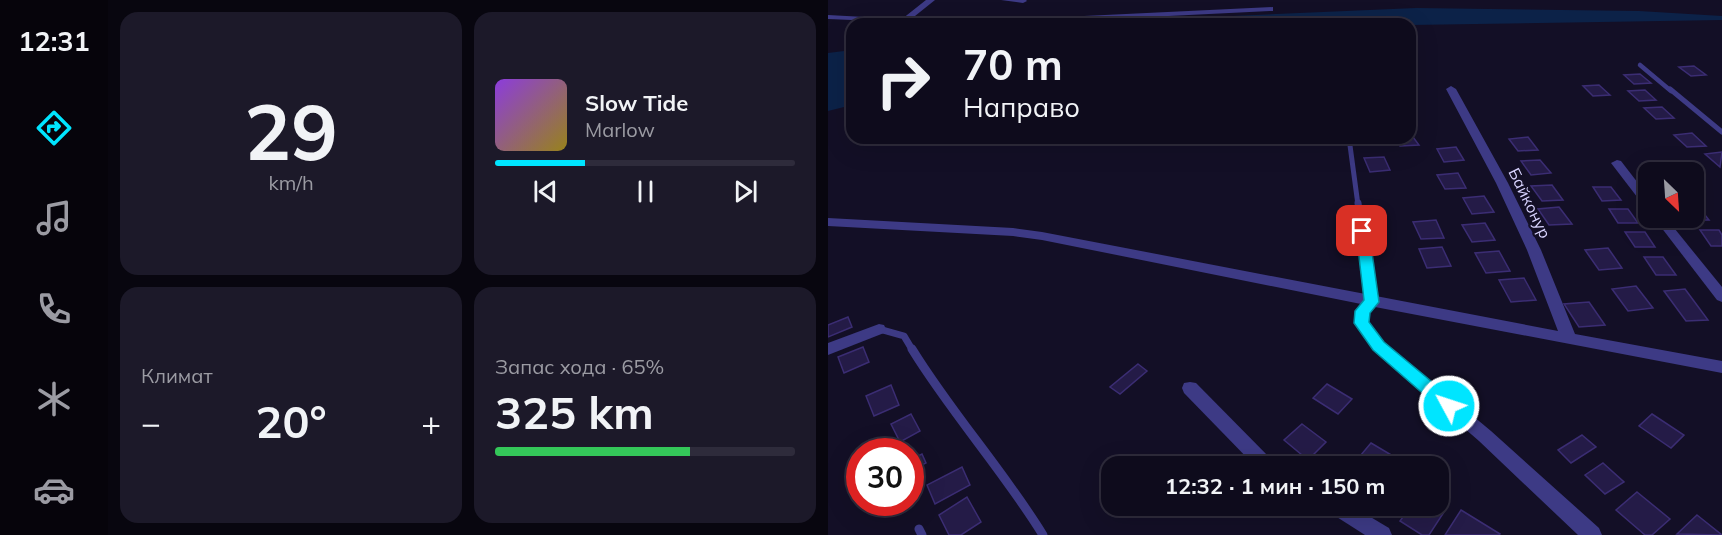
<!DOCTYPE html>
<html lang="ru">
<meta charset="utf-8">
<style>
:root{--surface:#0e0b1c;--page:#1c1929;--text:#f1f3f6;--muted:#9b9ba3;--line:#2e2b3b;--accent:#00e5ff}
body{margin:0;font-family:Mulish,sans-serif;background:var(--page);color:var(--text);height:100vh;display:flex;flex-direction:column;font-size:22px;white-space:nowrap}
*{box-sizing:border-box;margin:0}
p{font-size:20px;color:var(--muted)}
.icon{flex:none;width:33px;height:33px;fill:none;stroke:currentColor;stroke-width:2;stroke-linecap:round;stroke-linejoin:round}
.map{position:relative;flex:1;overflow:hidden}
.panel{display:flex;flex-direction:column;gap:12px;padding:12px;background:#08060f;width:720px}
.panel>*{flex:none}
.guide{position:absolute;left:18px;top:18px;width:570px;height:126px;border-radius:18px;box-shadow:0 6px 24px #0002,0 0 0 2px var(--line);background:#0e0b1c;color:var(--text);overflow:hidden}
.needle{width:39px;rotate:155deg}
.tools{position:absolute;left:810px;top:162px;display:grid;gap:12px}
.tools a{display:grid;place-items:center;width:66px;height:66px;border-radius:12px;background:var(--surface);box-shadow:0 6px 24px #0002,0 0 0 2px var(--line);font-size:30px}
.speed{position:absolute;left:18px;top:438px;display:flex;gap:12px;font-size:30px;font-weight:700;text-align:center}
.speed>*{display:grid;place-content:center;width:78px;height:78px;border-radius:50%;background:var(--surface);box-shadow:0 6px 24px #0002,0 0 0 2px var(--line);line-height:1}
.speed .limit{border:9px solid #d22;background:#fff;color:#111}
.pin{position:absolute;display:grid;place-items:center;width:51px;height:51px;color:#fff;margin:-26px;border-radius:12px;box-shadow:0 3px 9px #0006}
.me{position:absolute;width:66px;margin:-33px;rotate:310deg;stroke-linejoin:round;filter:drop-shadow(0 0 4px #0008)}
.turn{display:flex;align-items:center;gap:21px;height:126px;padding:0 18px;font-size:27px}
.turn .icon{width:78px;height:78px;stroke-width:2.5}
.turn b{display:block;font-size:42px;line-height:51px}
.big{font-size:45px;font-weight:700;line-height:1.1}
.panel .widget{flex:1;display:flex;flex-direction:column;justify-content:center;gap:9px;min-width:0;padding:0 21px;border-radius:18px;background:var(--page)}
.panel .dial{align-items:center;gap:0}
.dial b{font-size:78px;line-height:1}
.song{display:flex;align-items:center;gap:18px}
.cover{width:72px;height:72px;border-radius:9px;background:linear-gradient(135deg,hsl(270 70% 55%),hsl(50 70% 35%))}
.played{height:6px;border-radius:3px;background:linear-gradient(90deg,var(--accent) 30%,var(--line) 30%)}
.keys{display:flex;justify-content:space-around;direction:ltr}
.heat{display:flex;justify-content:space-between;align-items:center;font-size:33px;direction:ltr}
.charge{height:9px;border-radius:4px;background:linear-gradient(90deg,#34c759 65%,var(--line) 0)}
.panel .tiles{flex:1;display:grid;gap:12px;grid-template-columns:repeat(2,1fr)}
.trip{position:absolute;left:273px;top:456px;width:348px;height:60px;border-radius:18px;background:var(--surface);box-shadow:0 6px 24px #0002,0 0 0 2px var(--line);font-weight:700;line-height:60px;text-align:center}
main{display:flex;flex:1;min-height:0}
.tabs{display:flex;flex-direction:column;width:108px;justify-content:space-around;align-items:center;background:#06040b;color:var(--muted)}
.tabs .icon{width:42px;height:42px}
.tabs .active{color:var(--accent)}
.tabs b{font-size:27px;color:var(--text)}
.map>svg:first-child{display:block}
.water{fill:#0c2248}
.building{fill:#241b47;stroke:#3b2d73;stroke-width:1.5}
.lines{fill:none;stroke-linecap:round;stroke-linejoin:round}
.service-far3{stroke:#3d3a85;stroke-width:4.5}
.service-far2{stroke:#3d3a85;stroke-width:5}
.service-far1{stroke:#3d3a85;stroke-width:7}
.service{stroke:#3d3a85;stroke-width:9}
.minor{fill:#3d3a85;fill-rule:evenodd}
.route{fill:#00e5ff;stroke:#0095a6;stroke-width:1.5}
.labels{text-anchor:middle;stroke-width:4.5;stroke-linejoin:round;paint-order:stroke}
.street-label{font-size:16px;fill:#d9d4ff;stroke:#130f26}
</style>
<main>
<nav class="tabs">
<b>12:31</b>
<svg class="icon active" aria-label="directions" viewBox="0 0 24 24"><path d="M12 3l9 9-9 9-9-9zM9 14v-3h6M13 9l2 2-2 2"/></svg>
<svg class="icon" aria-label="music" viewBox="0 0 24 24"><path d="M9 18V5l10-2v13"/><circle cx="6" cy="18" r="3"/><circle cx="16" cy="16" r="3"/></svg>
<svg class="icon" aria-label="phone" viewBox="0 0 24 24"><path d="M5 4h4l2 5-3 2q2 4 5 5l2-3 5 2v4C11 20 4 13 5 4z"/></svg>
<svg class="icon" aria-label="climate" viewBox="0 0 24 24"><path d="M12 3v18M4 7l16 10M4 17L20 7"/></svg>
<svg class="icon" aria-label="car" viewBox="0 0 24 24"><path d="M5 17H2v-5l4-1 3-4h7l3 4 3 1v5h-3M9 17h6M6 11h13"/><circle cx="7" cy="17" r="2"/><circle cx="17" cy="17" r="2"/></svg>
</nav>
<section class="panel">
<div class="tiles">
<div class="widget dial"><b>29</b><p>km/h</p></div>
<div class="widget">
<div class="song"><i class="cover"></i><div><b>Slow Tide</b><p>Marlow</p></div></div>
<div class="played"></div>
<div class="keys"><svg class="icon" aria-label="previous" viewBox="0 0 24 24"><path d="M18 5L8 12l10 7zM5 5v14"/></svg><svg class="icon" aria-label="pause" viewBox="0 0 24 24"><path d="M8 5v14M16 5v14"/></svg><svg class="icon" aria-label="next" viewBox="0 0 24 24"><path d="M6 5l10 7-10 7zM19 5v14"/></svg></div>
</div>
<div class="widget"><p>Климат</p>
<div class="heat"><a>−</a><b class="big">20°</b><a>+</a></div>
</div>
<div class="widget"><p>Запас хода · 65%</p><b class="big">325 km</b><div class="charge"></div></div>
</div>
</section>
<div class="map">
<svg width="894" height="535" viewBox="0 0 894 535">
<rect width="100%" height="100%" fill="#130f26"/>
<!-- water -->
<g class="water">
<polygon points="588,8 811,11 894,16 894,20 582,25 274,24 335,19"/>
<polygon points="24,50 24,105 0,111 0,53"/>
</g>
<!-- building -->
<g class="building">
<polygon points="866,66 878,75 863,76 851,67"/>
<polygon points="812,74 823,83 806,84 796,75"/>
<polygon points="771,85 782,95 765,96 755,86"/>
<polygon points="817,90 828,100 811,101 800,91"/>
<polygon points="834,107 846,118 828,119 816,108"/>
<polygon points="582,133 591,145 572,146 568,138 582,138"/>
<polygon points="864,133 878,146 859,147 846,135"/>
<polygon points="700,137 710,150 690,151 681,139"/>
<polygon points="628,147 636,160 616,162 609,149"/>
<polygon points="894,152 892,167 877,154"/>
<polygon points="556,157 562,170 542,172 536,158"/>
<polygon points="712,160 723,173 703,175 693,161"/>
<polygon points="630,173 638,188 617,189 609,175"/>
<polygon points="724,185 735,200 714,201 703,186"/>
<polygon points="765,187 783,187 793,200 774,201"/>
<polygon points="656,196 666,212 644,214 635,198"/>
<polygon points="866,205 869,205 881,220 860,220 858,218 866,218"/>
<polygon points="731,207 744,224 721,225 710,209"/>
<polygon points="781,209 800,209 810,223 790,223"/>
<polygon points="608,220 616,238 593,239 585,222"/>
<polygon points="657,223 667,240 644,242 634,225"/>
<polygon points="872,230 891,230 894,235 894,246 883,246"/>
<polygon points="797,232 817,232 827,247 807,247"/>
<polygon points="614,247 623,266 599,268 591,249"/>
<polygon points="780,248 794,268 771,270 757,250"/>
<polygon points="671,251 682,271 658,273 647,253"/>
<polygon points="816,257 835,257 848,275 828,275"/>
<polygon points="696,278 708,300 683,302 671,280"/>
<polygon points="808,286 825,308 800,311 784,289"/>
<polygon points="857,289 880,320 858,321 836,291"/>
<polygon points="761,302 777,325 751,327 736,304"/>
<polygon points="20,317 24,327 0,337 0,325"/>
<polygon points="35,347 41,362 16,373 10,357"/>
<polygon points="310,364 319,371 292,394 282,387"/>
<polygon points="499,384 524,399 510,414 485,398"/>
<polygon points="63,385 71,405 46,416 38,396"/>
<polygon points="83,414 92,431 72,442 63,424"/>
<polygon points="824,414 856,435 843,448 811,426"/>
<polygon points="474,424 498,442 480,460 456,440"/>
<polygon points="754,435 768,447 743,463 730,450"/>
<polygon points="543,443 565,456 557,466 533,466 527,462"/>
<polygon points="94,454 98,463 82,471 82,460"/>
<polygon points="775,463 796,482 777,494 757,475"/>
<polygon points="134,467 142,485 107,504 99,485"/>
<polygon points="809,492 842,519 824,535 817,535 788,510"/>
<polygon points="139,497 153,522 133,535 121,535 111,515"/>
<polygon points="610,504 618,509 601,535 594,535 572,521 583,506"/>
<polygon points="633,510 672,534 671,535 617,535"/>
<polygon points="869,515 894,535 849,534"/>
</g>
<g class="lines">
<!-- service-far3 -->
<polyline class="service-far3" points="812,65 843,91"/>
<!-- service-far2 -->
<g class="service-far2">
<polyline points="842,89 894,132"/>
<polyline points="521,138 530,205"/>
</g>
<!-- service-far1 -->
<g class="service-far1">
<polyline points="530,203 544,301"/>
<polyline points="51,329 76,336 85,351"/>
</g>
<!-- service -->
<g class="service">
<path d="M84 349C124 414 175 470 215 535"/>
<polyline points="91,529 94,535"/>
</g>
<!-- minor -->
<g class="minor">
<polygon points="98,0 107,0 82,20 115,22 119,24 0,19 0,15 74,19"/>
<polygon points="173,0 198,0 199,1 195,3"/>
<polygon points="445,7 445,11 442,11 180,24 126,24 130,22"/>
<polygon points="623,86 628,89 680,183 713,250 747,334 894,361 894,373 547,307 542,312 541,322 556,342 663,431 771,528 774,535 750,535 651,441 546,350 526,323 528,311 533,304 214,240 185,236 0,226 0,218 185,228 214,232 730,331 699,250 668,183 618,89"/>
<polygon points="789,160 793,161 820,196 820,206 816,206 783,163"/>
<polygon points="826,218 838,218 894,287 894,302 889,300"/>
<polygon points="51,324 56,325 58,329 56,333 0,355 0,343"/>
<polygon points="362,382 368,383 444,460 447,466 427,466 356,393 354,388 356,383"/>
<polygon points="499,506 524,506 561,528 564,535 537,535 501,512"/>
</g>
</g>
<!-- route -->
<polygon class="route" points="534,227 541,231 551,302 542,313 541,322 556,342 627,401 630,406 627,411 615,411 545,350 526,323 527,311 536,300 528,231"/>
<g class="labels">
<!-- street labels -->
<g class="street-label">
<text transform="translate(702 203) rotate(64)" y="6">Байконур</text>
</g>
</g>
</svg>
<div class="tools">
<a><svg class="needle" viewBox="-14 -14 28 28"><path d="M0-13l5 13h-10z" fill="#e53935"/><path d="M0 13l5-13h-10z" fill="#9b9ba3"/></svg></a>
</div>
<div class="speed"><div class="limit">30</div></div>
<div class="pin" style="left:534px;top:231px;background:#d93025"><svg class="icon" aria-label="arrive" viewBox="0 0 24 24"><path d="M6 21V4h12l-3 4 3 4H6"/></svg></div>
<svg class="me" style="left:621px;top:406px" viewBox="-20 -20 40 40"><circle r="17" fill="#00e5ff" stroke="#fff" stroke-width="3"/><path d="M0-11L8 9 0 5-8 9z" fill="#fff"/></svg>
<div class="trip">12:32 · 1 мин · 150 m</div>
<div class="guide">
<div class="turn"><svg class="icon" aria-label="right" viewBox="0 0 24 24"><path d="M7 20v-9h11M14 6l5 5-5 5"/></svg><div><b>70 m</b>Направо</div></div>
</div>
</div>
</main>
